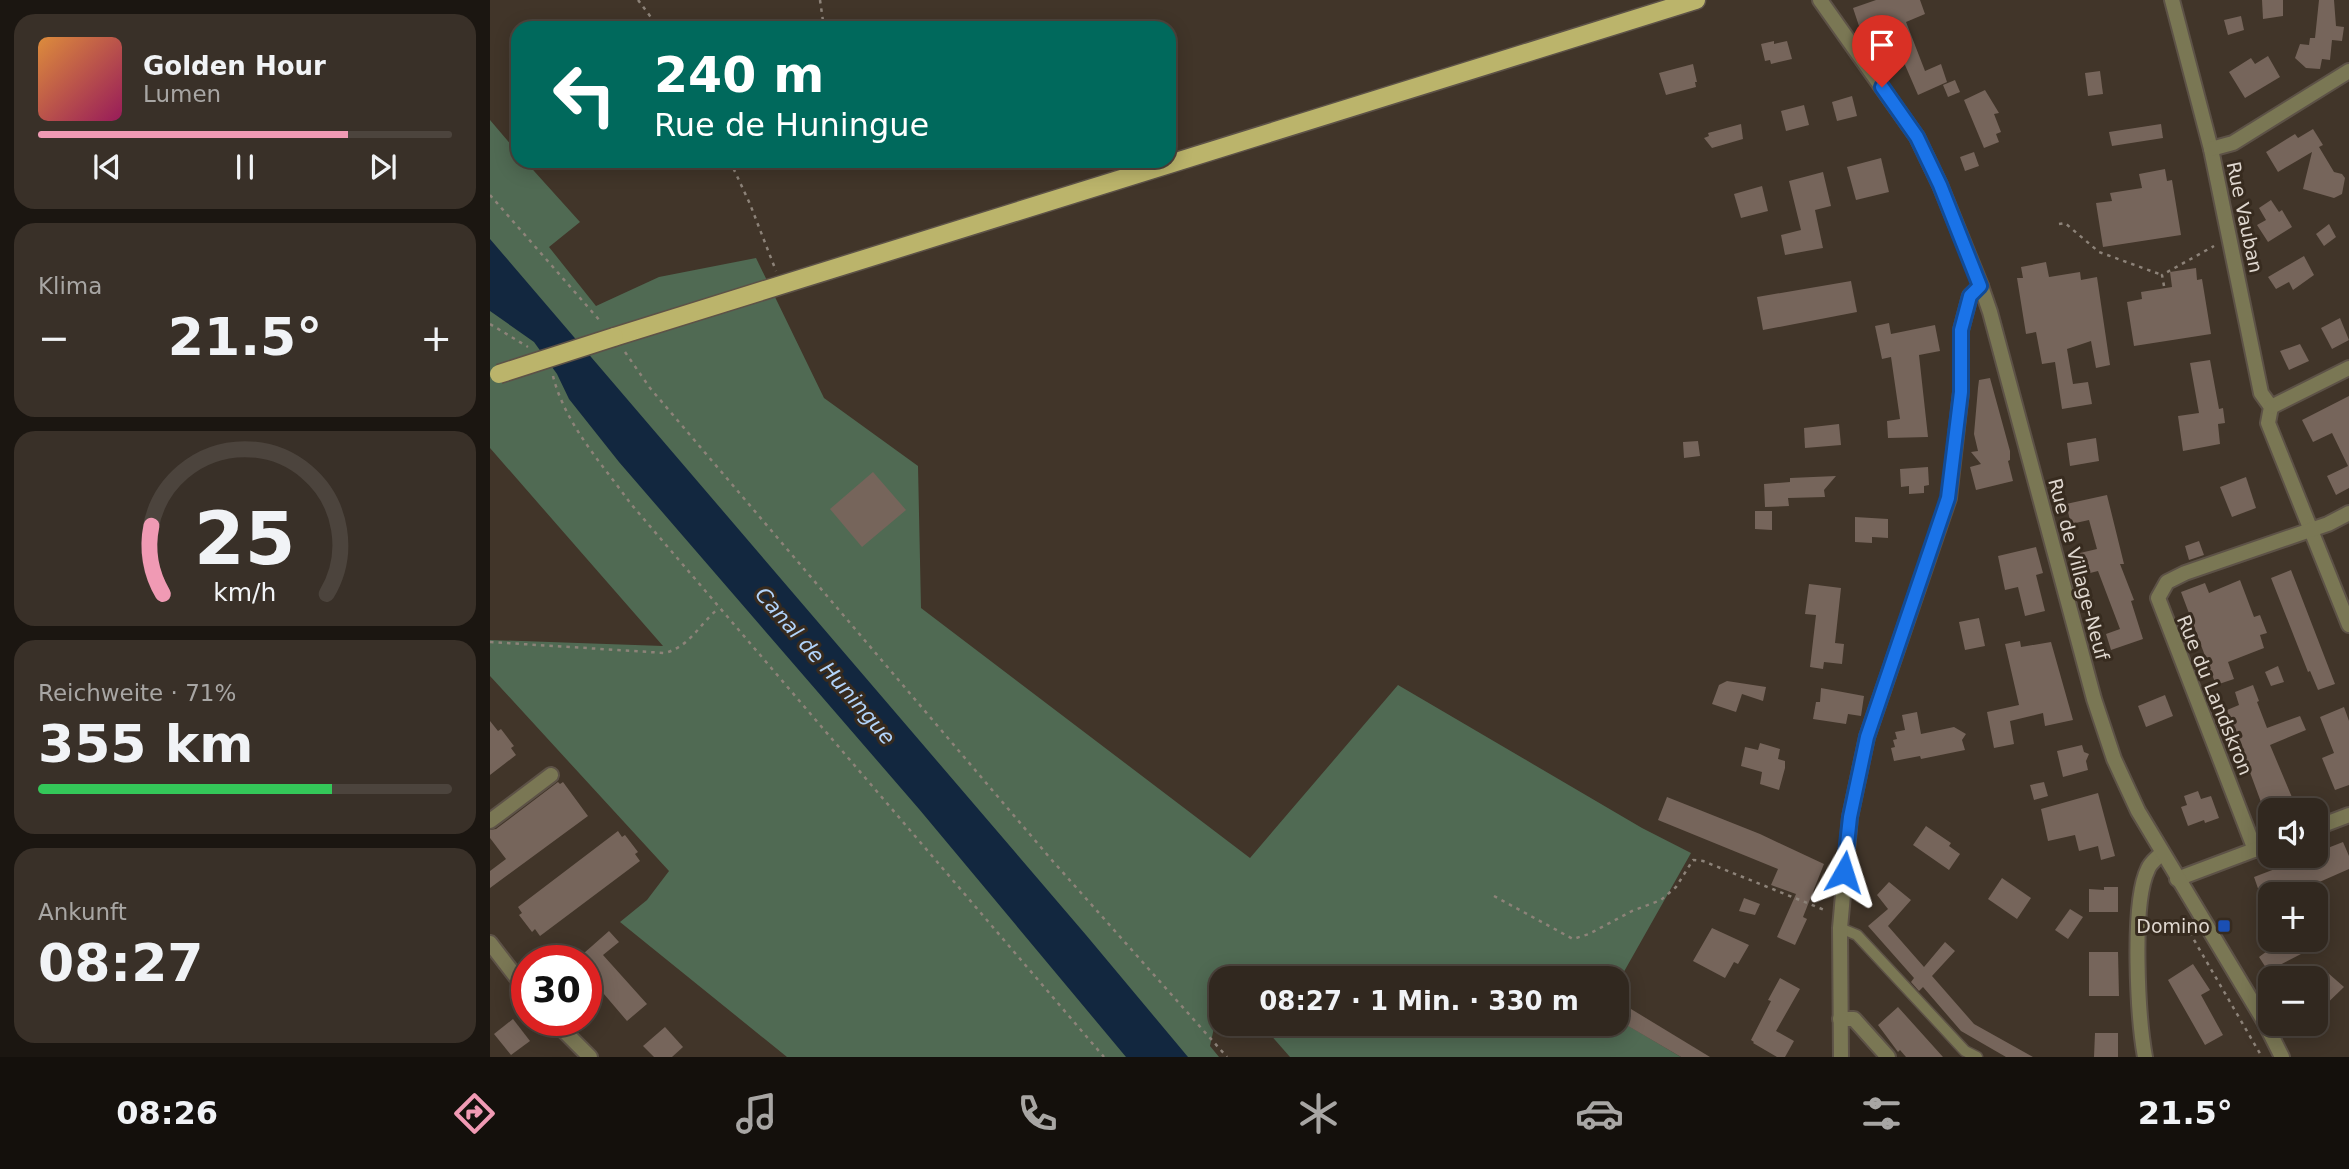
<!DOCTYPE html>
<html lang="de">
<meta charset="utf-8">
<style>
:root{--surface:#31281f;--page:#393028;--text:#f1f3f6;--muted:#a8a6a4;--line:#4c443d;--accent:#f09ab4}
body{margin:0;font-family:"DejaVu Sans",sans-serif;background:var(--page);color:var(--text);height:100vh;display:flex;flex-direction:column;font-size:26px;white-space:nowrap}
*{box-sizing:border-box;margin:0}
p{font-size:23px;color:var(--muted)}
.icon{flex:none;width:38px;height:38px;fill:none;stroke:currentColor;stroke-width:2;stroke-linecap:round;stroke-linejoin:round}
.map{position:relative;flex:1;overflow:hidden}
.details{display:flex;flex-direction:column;gap:14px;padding:14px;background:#1b1611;width:490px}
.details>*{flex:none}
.banner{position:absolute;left:21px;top:21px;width:665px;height:147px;border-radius:21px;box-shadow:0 4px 18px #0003,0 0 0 2px var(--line);background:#00695c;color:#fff;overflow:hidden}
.tools{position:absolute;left:1768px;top:798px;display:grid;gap:14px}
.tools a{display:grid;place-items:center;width:70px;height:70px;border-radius:14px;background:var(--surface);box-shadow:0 4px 18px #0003,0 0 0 2px var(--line);font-size:35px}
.speed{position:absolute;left:21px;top:945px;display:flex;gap:14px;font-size:35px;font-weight:700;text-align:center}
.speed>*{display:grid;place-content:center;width:91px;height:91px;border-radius:50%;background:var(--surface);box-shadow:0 4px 18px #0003,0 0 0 2px var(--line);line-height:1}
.speed .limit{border:10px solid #d22;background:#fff;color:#111}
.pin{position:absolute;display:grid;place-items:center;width:60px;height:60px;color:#fff;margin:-72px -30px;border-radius:50% 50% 50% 0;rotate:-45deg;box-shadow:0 0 7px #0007}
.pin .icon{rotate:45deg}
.me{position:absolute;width:77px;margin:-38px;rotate:6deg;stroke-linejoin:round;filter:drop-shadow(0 0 5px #0008)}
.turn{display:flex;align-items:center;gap:24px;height:147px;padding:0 28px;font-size:32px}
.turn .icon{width:91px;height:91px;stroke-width:2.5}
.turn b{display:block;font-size:49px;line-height:60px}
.big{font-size:52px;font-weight:600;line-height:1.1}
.details .card{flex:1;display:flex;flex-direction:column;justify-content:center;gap:10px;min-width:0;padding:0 24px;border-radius:21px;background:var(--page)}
.details .dial{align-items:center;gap:0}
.dial svg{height:182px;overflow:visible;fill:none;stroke:var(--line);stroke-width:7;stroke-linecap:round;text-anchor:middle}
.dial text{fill:var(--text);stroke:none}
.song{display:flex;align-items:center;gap:21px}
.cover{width:84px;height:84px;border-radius:10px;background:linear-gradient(135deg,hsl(30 70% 55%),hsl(330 70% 35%))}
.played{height:7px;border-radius:4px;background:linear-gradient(90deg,var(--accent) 75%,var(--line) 75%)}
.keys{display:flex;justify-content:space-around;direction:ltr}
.heat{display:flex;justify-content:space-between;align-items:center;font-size:38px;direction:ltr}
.charge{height:10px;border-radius:5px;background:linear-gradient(90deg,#34c759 71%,var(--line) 0)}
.trip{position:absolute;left:719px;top:966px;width:420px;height:70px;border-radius:21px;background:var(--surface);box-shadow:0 4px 18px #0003,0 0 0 2px var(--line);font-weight:600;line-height:70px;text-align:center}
.tab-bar{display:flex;height:112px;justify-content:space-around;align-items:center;background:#14100c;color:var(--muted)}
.tab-bar .icon{width:49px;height:49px}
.tab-bar .selected{color:var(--accent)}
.tab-bar b{font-size:32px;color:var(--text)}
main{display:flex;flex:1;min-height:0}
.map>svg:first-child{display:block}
.green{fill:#506a53}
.water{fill:#12273f}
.building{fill:#76655b}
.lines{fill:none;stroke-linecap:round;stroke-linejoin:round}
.service-casing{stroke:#5d5247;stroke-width:13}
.minor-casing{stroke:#5d5247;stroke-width:18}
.tertiary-casing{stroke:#5d5247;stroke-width:18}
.primary-casing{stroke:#5d5247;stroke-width:21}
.path{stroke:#8d8379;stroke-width:2.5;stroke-dasharray:3.5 5;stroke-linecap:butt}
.service{stroke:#7a7754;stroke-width:10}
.minor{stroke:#7a7754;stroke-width:14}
.tertiary{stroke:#7a7754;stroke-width:14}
.primary{stroke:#bbb46b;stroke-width:18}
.primary-bridge-casing{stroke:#5d5247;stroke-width:21;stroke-linecap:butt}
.primary-bridge{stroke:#bbb46b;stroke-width:18}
.route-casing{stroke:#114b97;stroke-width:18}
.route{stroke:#1a73e8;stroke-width:12}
.transit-dot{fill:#1a4fb4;stroke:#372b1f;stroke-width:2.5}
.labels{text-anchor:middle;stroke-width:6;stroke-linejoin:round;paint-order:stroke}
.street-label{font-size:19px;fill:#dfd7cf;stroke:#372b1f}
.poi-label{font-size:19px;fill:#dfd7cf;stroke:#372b1f;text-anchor:end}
.water-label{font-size:21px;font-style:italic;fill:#b2d4fb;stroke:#372b1f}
</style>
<main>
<section class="details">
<div class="card">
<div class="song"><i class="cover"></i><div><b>Golden Hour</b><p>Lumen</p></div></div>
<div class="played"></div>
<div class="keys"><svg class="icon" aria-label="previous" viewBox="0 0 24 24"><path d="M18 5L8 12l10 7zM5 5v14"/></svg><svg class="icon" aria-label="pause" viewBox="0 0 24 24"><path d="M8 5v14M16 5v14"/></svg><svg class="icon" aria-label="next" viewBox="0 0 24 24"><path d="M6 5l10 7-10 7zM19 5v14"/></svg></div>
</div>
<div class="card"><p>Klima</p>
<div class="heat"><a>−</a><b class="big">21.5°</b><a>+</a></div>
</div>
<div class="card dial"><svg viewBox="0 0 100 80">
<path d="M14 69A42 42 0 1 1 86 69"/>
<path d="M14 69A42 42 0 0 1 9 39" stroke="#f09ab4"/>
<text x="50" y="56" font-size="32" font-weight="700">25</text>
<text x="50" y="72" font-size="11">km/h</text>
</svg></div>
<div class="card"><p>Reichweite · 71%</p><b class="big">355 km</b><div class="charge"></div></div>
<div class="card"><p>Ankunft</p><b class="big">08:27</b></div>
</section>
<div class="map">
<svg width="1859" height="1057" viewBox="0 0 1859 1057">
<rect width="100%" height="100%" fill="#413529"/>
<!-- green -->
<g class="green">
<polygon points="0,120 28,153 28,161 35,161 90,222 59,247 106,306 169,277 266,258 334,398 428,466 431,608 760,858 908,685 1152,828 1201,853 1127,984 1127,978 732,978 731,996 720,1046 729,1057 297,1057 130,922 157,900 179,871 0,676 0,640 173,646 0,448"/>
<polygon points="1127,1019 1191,1057 800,1057 771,1024 1127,1024"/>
</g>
<!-- water -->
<polygon class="water" points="0,239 596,935 698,1057 636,1057 429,809 129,462 79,399 67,374 44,342 0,311"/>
<!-- building -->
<g class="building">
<polygon points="1386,0 1430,0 1435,14 1416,22 1435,71 1451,64 1457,82 1428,95 1412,58 1405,61 1391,25 1371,32 1363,8"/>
<polygon points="1772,0 1793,0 1793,16 1773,19"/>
<polygon points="1829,0 1844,0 1846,26 1854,27 1852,41 1842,40 1840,60 1832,59 1830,69 1816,68 1805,58 1810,44 1819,45 1820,38 1825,38"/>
<polygon points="1751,16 1754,30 1738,35 1734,20"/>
<polygon points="1284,41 1284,44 1297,41 1302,59 1281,64 1280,60 1275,61 1271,44"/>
<polygon points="1778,56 1790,77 1755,98 1739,72 1761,58 1765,64"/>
<polygon points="1203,64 1207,82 1205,82 1206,87 1176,95 1169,73"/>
<polygon points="1610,71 1613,94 1598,96 1595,73"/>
<polygon points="1465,80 1470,92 1458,97 1453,85"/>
<polygon points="1495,90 1509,113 1504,114 1511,132 1506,134 1509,142 1494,148 1474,100"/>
<polygon points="1362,96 1367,116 1347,121 1342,102"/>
<polygon points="1314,105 1319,125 1296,131 1291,111"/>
<polygon points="1251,124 1253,139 1222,148 1214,138 1219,136 1218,133"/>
<polygon points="1671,124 1673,138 1622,146 1619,132"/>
<polygon points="1823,129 1833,145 1829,147 1844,172 1852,174 1855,178 1852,194 1844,198 1813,189 1822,152 1788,172 1776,152 1805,134 1808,138"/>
<polygon points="1484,152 1489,166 1475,171 1470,157"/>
<polygon points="1391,158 1399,192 1366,200 1357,167"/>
<polygon points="1675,169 1677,181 1682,180 1691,235 1613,247 1606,203 1622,201 1620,193 1652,188 1649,174"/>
<polygon points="1333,172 1341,206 1325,210 1333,248 1295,255 1291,235 1311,230 1299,181"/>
<polygon points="1272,186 1278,211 1251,218 1244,194"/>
<polygon points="1781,200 1789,212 1792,210 1802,227 1778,242 1767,225 1776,220 1769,208"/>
<polygon points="1839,224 1846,237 1834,246 1826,234"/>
<polygon points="1814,256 1824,275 1803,290 1799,282 1786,289 1778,277"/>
<polygon points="1556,262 1559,277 1590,272 1591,280 1607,277 1620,365 1606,368 1601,341 1577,349 1583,384 1598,382 1602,404 1572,409 1565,362 1552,364 1546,332 1536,334 1527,278 1533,278 1531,267"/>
<polygon points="1706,268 1707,280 1712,279 1721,334 1644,346 1637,302 1652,299 1651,292 1682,287 1680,272"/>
<polygon points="1361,281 1367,312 1273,330 1267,297"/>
<polygon points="1850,318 1859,340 1842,349 1831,328"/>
<polygon points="1399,323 1401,334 1445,325 1450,351 1429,355 1438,437 1398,438 1397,421 1410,419 1401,357 1392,359 1385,326"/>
<polygon points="1810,344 1819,361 1799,370 1790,351"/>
<polygon points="1720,360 1729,409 1733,408 1735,423 1728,424 1730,444 1693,451 1688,416 1709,413 1700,363"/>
<polygon points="1500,378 1520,451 1520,460 1518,461 1523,481 1486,490 1480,467 1491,464 1481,452 1488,451 1484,434 1488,388 1489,380"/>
<polygon points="1859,396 1859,488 1846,495 1837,476 1858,466 1842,433 1823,442 1812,420"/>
<polygon points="1349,424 1351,445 1315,448 1314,428"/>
<polygon points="1606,438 1609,461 1580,466 1577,443"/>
<polygon points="1208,441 1210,456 1194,458 1193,442"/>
<polygon points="1438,467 1439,485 1434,486 1434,493 1419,494 1419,486 1411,487 1410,469"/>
<polygon points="383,472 416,510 372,547 340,509"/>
<polygon points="1346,476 1334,490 1335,497 1298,498 1299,506 1275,507 1274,484 1300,482 1300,478"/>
<polygon points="1756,477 1766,508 1742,517 1730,487"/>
<polygon points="1617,495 1634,564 1630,564 1644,600 1641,601 1653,639 1621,650 1616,634 1630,629 1608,571 1596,574 1590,553 1607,549 1599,520 1581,524 1576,504"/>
<polygon points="1265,511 1282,511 1282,530 1265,529"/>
<polygon points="1365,517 1398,519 1398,538 1382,537 1382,543 1365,542"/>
<polygon points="1709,541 1714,555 1699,560 1695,546"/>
<polygon points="1546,547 1553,573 1546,575 1555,611 1535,616 1528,587 1515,590 1508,556"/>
<polygon points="1801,570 1845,684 1828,690 1820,671 1818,672 1781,578"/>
<polygon points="1750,580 1764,617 1770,615 1777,633 1770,635 1774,648 1738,662 1744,679 1726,685 1691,592 1715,583 1719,593"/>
<polygon points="1319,584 1351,588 1345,643 1354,644 1352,664 1334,662 1333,669 1320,667 1326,615 1315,614"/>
<polygon points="1489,618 1495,646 1475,650 1469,622"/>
<polygon points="1530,641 1531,647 1561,642 1583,720 1555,726 1553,713 1520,721 1524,744 1504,748 1497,712 1529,705 1515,644"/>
<polygon points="1788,666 1794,682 1781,686 1775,672"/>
<polygon points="1237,681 1276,687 1273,701 1252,694 1246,712 1222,704 1229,685"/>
<polygon points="1763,685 1769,701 1767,702 1777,728 1810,716 1816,730 1780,745 1804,802 1794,806 1795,810 1780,810 1775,813 1737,710 1749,705 1745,692"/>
<polygon points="1331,688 1374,696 1371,716 1358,714 1356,724 1323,719 1326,702 1330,702"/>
<polygon points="1675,695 1683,716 1656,727 1648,706"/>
<polygon points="1854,707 1859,721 1859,785 1845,790 1832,758 1844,753 1830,717"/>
<polygon points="1427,712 1431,734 1464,727 1476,734 1472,740 1475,750 1431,759 1430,756 1404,761 1401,748 1405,747 1403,740 1407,739 1405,732 1415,730 1412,715"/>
<polygon points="0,721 8,731 11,729 24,746 21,748 26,755 0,775"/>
<polygon points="1270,743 1290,749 1288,759 1295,761 1295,768 1289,790 1270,784 1272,772 1251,766 1255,747 1268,750"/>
<polygon points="1592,745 1594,752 1599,754 1596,761 1598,770 1573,777 1567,751"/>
<polygon points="68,782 70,784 73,782 98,816 0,888 0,871 16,859 0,838 0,830 6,829"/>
<polygon points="1554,782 1558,796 1544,800 1540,785"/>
<polygon points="1708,791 1711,799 1721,796 1729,818 1715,823 1714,820 1698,826 1691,807 1697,805 1694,796"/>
<polygon points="1608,793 1625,856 1611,860 1608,846 1589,851 1585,835 1558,841 1551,809"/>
<polygon points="1177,797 1270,834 1334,864 1313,917 1317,919 1305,945 1287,937 1306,894 1281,885 1288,869 1168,820"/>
<polygon points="1436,826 1461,843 1459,846 1470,854 1459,870 1423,845"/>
<polygon points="128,831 132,837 135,835 148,852 145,854 150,861 50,936 45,929 42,932 29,915 32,913 28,907"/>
<polygon points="1853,842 1859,856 1859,869 1809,891 1807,887 1788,894 1780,894 1780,897 1772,900 1764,877 1819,856 1825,856 1825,853"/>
<polygon points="1512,878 1541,898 1527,919 1498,899"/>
<polygon points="1399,882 1421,900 1398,926 1434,967 1455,942 1465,951 1442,976 1484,1024 1543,1057 1516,1057 1471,1031 1433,987 1429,991 1421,982 1424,978 1378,926 1398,909 1387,895"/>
<polygon points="1614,887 1628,887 1628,912 1599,912 1599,889 1614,890"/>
<polygon points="1254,898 1270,904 1265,915 1249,911"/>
<polygon points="1580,909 1593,917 1578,939 1565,930"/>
<polygon points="1222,928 1259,945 1248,964 1244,962 1235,978 1203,961"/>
<polygon points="119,931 129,942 113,955 157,1004 137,1021 96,973 96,961 85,961"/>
<polygon points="1792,940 1802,940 1811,954 1778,971 1769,957"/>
<polygon points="1599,952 1628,952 1629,996 1599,996"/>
<polygon points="1703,964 1720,990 1711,995 1733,1035 1715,1045 1678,980"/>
<polygon points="1838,973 1854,987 1825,1015 1825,986"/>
<polygon points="1290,978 1310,989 1286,1031 1304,1041 1295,1057 1287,1057 1263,1043 1264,1042 1261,1040 1281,1001 1278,1000"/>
<polygon points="1408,1007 1453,1057 1416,1057 1410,1050 1408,1052 1388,1025"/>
<polygon points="1141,1009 1220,1057 1191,1057 1133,1023"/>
<polygon points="23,1019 40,1041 21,1055 4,1034"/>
<polygon points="175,1027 193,1047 182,1057 164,1057 153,1046"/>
<polygon points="1605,1033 1628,1033 1628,1057 1604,1057"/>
</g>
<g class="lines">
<defs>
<polyline id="service" points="1350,928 1367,935 1475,1051 1487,1057"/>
<g id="minor">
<polyline points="1682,0 1721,149 1771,393 1781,407 1778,423 1859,625"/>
<polyline points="1721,149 1743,143 1859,71"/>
<polyline points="1781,407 1859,368"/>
<polyline points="0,821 61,775"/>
<polyline points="1825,828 1859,815"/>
<polyline points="1765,850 1668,598 1677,582 1695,573 1838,524 1859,513"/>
<polyline points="1687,879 1780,844"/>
<polyline points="0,943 37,991"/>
<polyline points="1350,1019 1364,1019 1398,1057"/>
<polyline points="63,1020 100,1057"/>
<polyline points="1351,1057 1350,928 1360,817 1377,737 1459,498 1471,392 1471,330 1480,296 1491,286"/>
<path d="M1655 1057C1648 1018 1641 903 1658 869 1660 863 1667 858 1672 853"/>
</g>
<polyline id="tertiary" points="1330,0 1427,137 1450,185 1491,286 1500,312 1604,699 1624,759 1648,811 1774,1021 1792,1057"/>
<polyline id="primary" points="124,337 1206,0"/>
</defs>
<!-- service casing -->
<use href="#service" class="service-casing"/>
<!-- minor casing -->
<use href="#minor" class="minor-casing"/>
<!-- tertiary casing -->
<use href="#tertiary" class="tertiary-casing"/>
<!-- primary casing -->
<use href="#primary" class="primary-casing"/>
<!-- path -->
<g class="path">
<polyline points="148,0 169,28"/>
<polyline points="330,0 334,28"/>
<polyline points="240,161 260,204 286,271"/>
<polyline points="0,195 111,322"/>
<polyline points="1569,224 1575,223 1609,252 1672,275"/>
<polyline points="1674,286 1672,275 1724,246"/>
<polyline points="0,324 38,347"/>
<polyline points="135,352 160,388 560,858 737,1057"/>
<path d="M63 376C75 424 112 464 141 504L614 1057"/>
<path d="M0 642 175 653C202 645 209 624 229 608"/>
<polyline points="1004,896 1083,939 1099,934 1142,911 1171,900 1186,887 1203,860 1213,861 1337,911"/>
<polyline points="1695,918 1693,921 1772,1057"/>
</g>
<!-- service -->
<use href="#service" class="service"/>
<!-- minor -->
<use href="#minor" class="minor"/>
<!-- tertiary -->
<use href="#tertiary" class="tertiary"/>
<!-- primary -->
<use href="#primary" class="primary"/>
<defs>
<polyline id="primary-bridge" points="9,374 124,337"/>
</defs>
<!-- primary-bridge casing -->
<use href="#primary-bridge" class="primary-bridge-casing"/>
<!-- primary-bridge -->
<use href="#primary-bridge" class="primary-bridge"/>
</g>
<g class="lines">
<defs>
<polyline id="route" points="1354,872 1360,817 1377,737 1458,498 1471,392 1471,330 1480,296 1490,286 1450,185 1427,137 1392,87"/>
</defs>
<!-- route casing -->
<use href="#route" class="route-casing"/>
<!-- route -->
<use href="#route" class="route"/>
</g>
<!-- markers -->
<rect class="transit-dot" x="1727" y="919" width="14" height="14" rx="3.5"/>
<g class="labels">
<!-- street labels -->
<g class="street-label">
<text transform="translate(1755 217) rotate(78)" y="7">Rue Vauban</text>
<text transform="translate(1589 569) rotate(75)" y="7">Rue de Village-Neuf</text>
<text transform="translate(1725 695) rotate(68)" y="7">Rue du Landskron</text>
</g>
<!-- poi labels -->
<g class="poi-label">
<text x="1720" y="933">Domino</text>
</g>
<!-- water labels -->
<g class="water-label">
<text transform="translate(335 666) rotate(49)" y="7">Canal de Huningue</text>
</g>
</g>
</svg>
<div class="tools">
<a><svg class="icon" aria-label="sound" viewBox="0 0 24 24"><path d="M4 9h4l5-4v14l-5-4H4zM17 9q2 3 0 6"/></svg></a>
<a>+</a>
<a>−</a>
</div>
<div class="speed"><div class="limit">30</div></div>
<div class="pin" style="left:1392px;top:87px;background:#d93025"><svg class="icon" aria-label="arrive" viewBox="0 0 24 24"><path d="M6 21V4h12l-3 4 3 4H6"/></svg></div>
<svg class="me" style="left:1354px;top:872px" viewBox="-20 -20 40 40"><path d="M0-17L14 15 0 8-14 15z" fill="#1a73e8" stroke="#fff" stroke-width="4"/></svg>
<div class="trip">08:27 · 1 Min. · 330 m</div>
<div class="banner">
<div class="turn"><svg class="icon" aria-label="left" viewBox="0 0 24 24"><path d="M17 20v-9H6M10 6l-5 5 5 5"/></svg><div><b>240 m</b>Rue de Huningue</div></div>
</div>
</div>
</main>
<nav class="tab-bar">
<b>08:26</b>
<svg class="icon selected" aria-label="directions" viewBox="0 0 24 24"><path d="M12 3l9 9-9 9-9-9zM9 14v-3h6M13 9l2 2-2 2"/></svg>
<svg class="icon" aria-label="music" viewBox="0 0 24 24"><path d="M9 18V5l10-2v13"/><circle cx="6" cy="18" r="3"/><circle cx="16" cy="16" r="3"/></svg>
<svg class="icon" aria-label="phone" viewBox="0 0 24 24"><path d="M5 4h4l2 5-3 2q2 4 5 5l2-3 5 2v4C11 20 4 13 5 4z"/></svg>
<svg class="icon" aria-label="climate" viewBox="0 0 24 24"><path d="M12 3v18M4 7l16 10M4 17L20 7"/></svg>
<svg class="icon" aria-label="car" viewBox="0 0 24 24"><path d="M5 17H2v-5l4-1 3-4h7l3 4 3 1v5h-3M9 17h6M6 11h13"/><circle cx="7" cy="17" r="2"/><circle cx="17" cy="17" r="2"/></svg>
<svg class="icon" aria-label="filters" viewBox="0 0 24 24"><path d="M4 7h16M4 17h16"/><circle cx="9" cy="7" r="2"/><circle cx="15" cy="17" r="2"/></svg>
<b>21.5°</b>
</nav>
